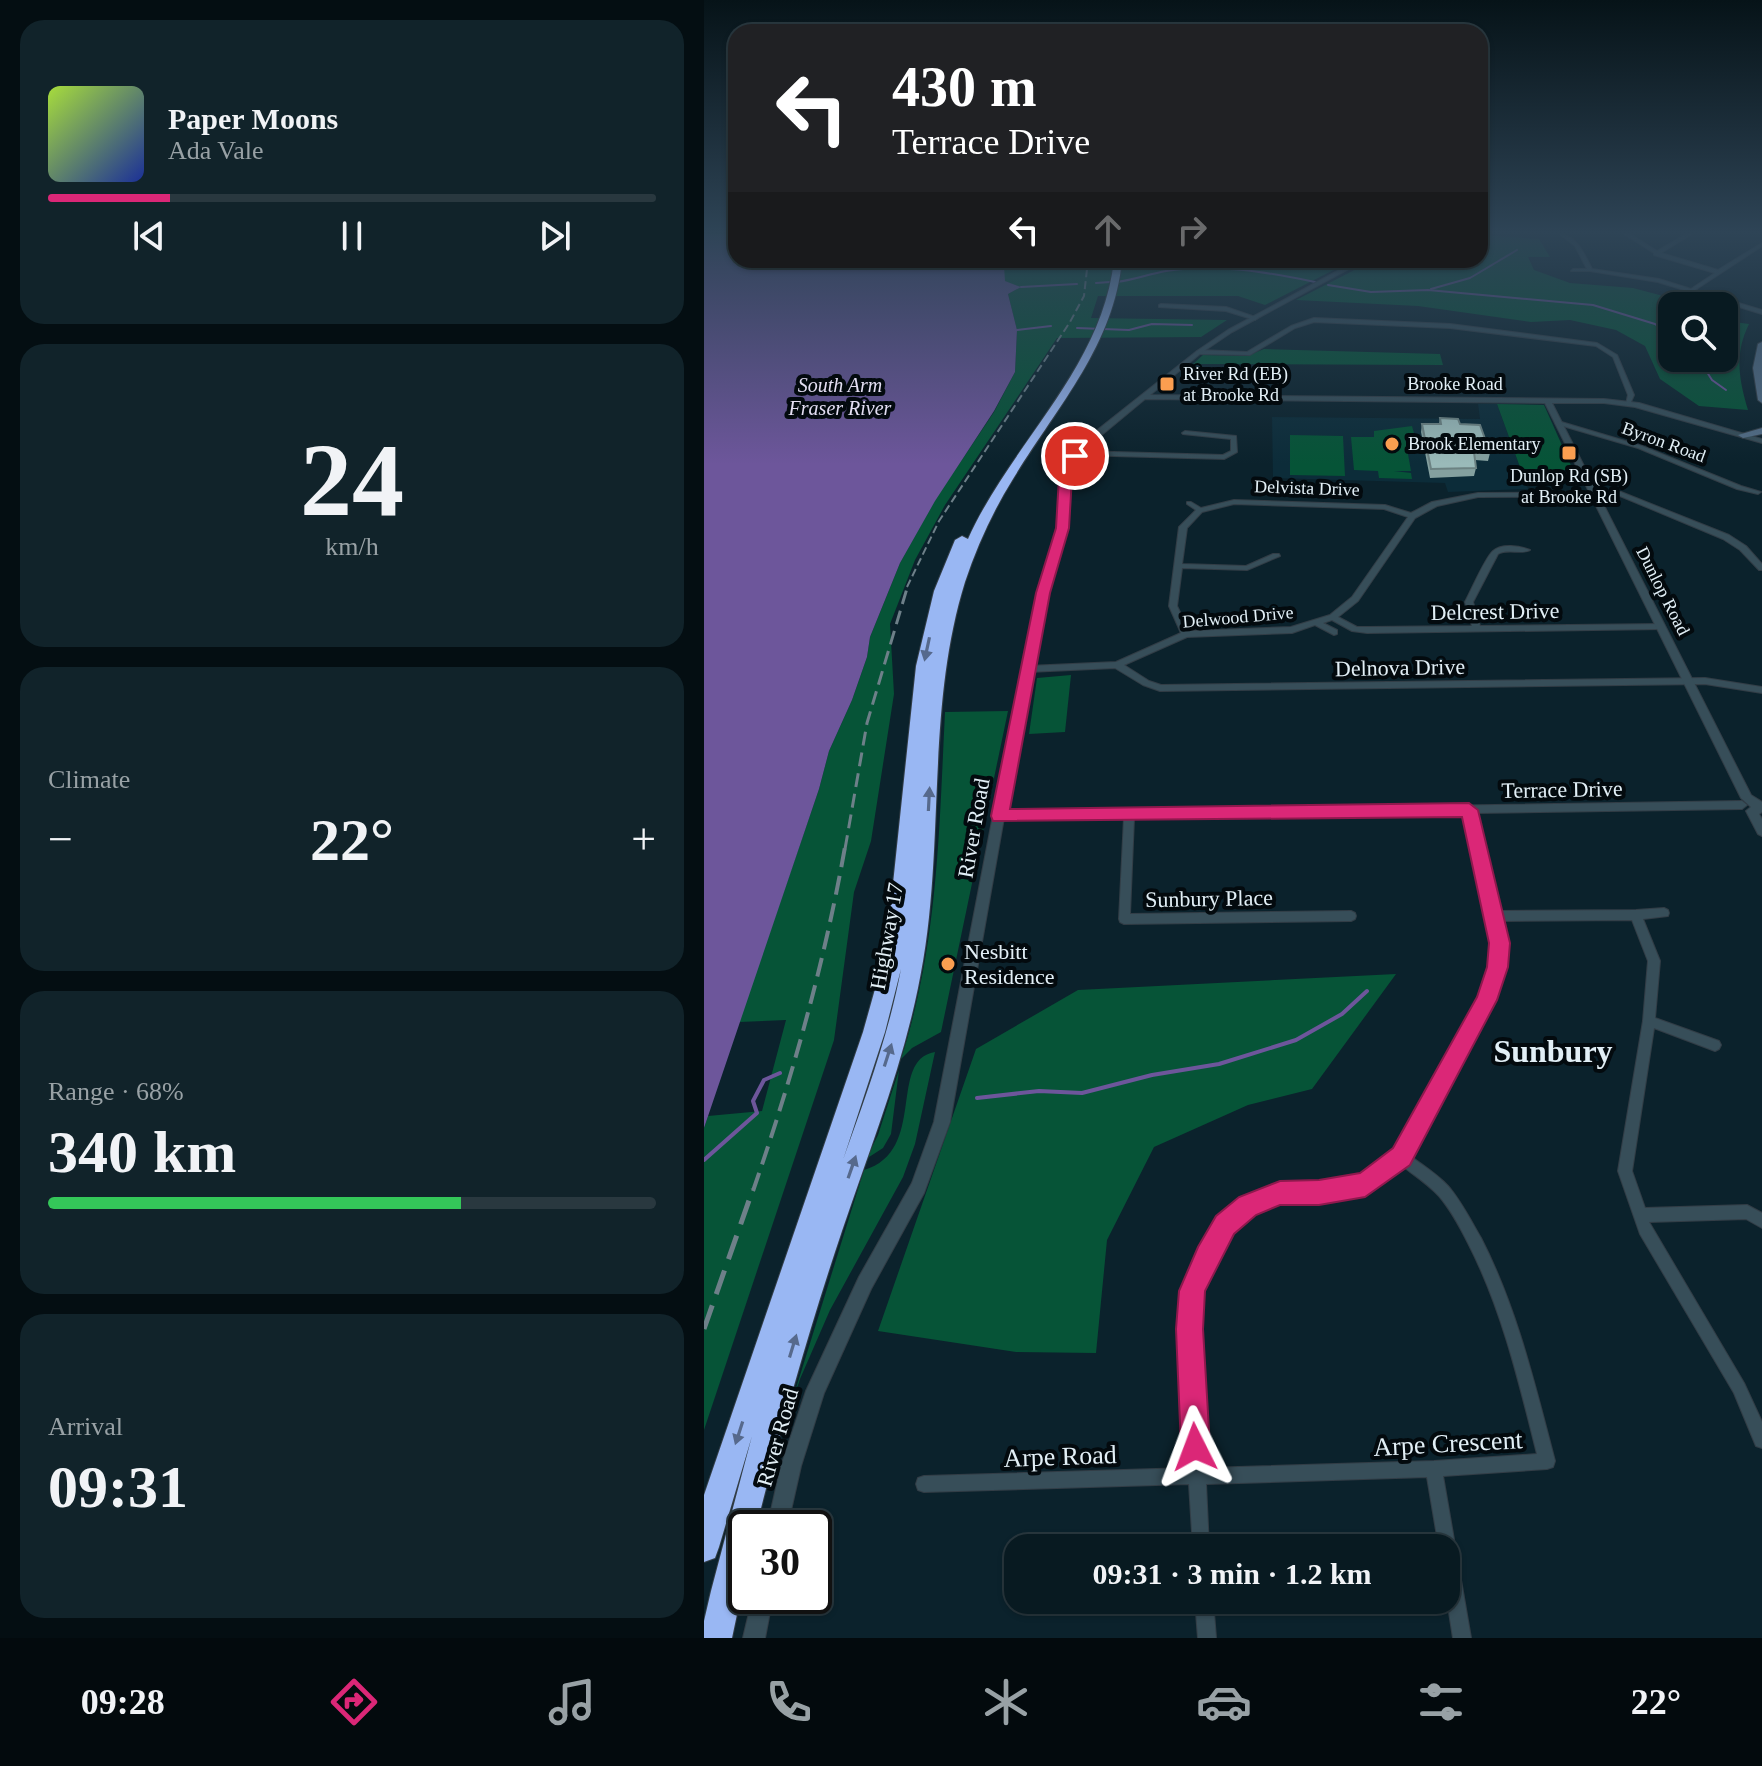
<!DOCTYPE html>
<meta charset="utf-8">
<style>
:root{--surface:#081a21;--page:#11232a;--text:#f1f3f6;--muted:#98a1a5;--line:#29383f;--accent:#db2777}
body{margin:0;font-family:Georgia,serif;background:var(--page);color:var(--text);height:100vh;display:flex;flex-direction:column;font-size:30px;white-space:nowrap}
*{box-sizing:border-box;margin:0}
p{font-size:26px;color:var(--muted)}
.icon{flex:none;width:44px;height:44px;fill:none;stroke:currentColor;stroke-width:2;stroke-linecap:round;stroke-linejoin:round}
.map{position:relative;flex:1;overflow:hidden}
.drawer{display:flex;flex-direction:column;gap:20px;padding:20px;background:#040e12;width:704px}
.drawer>*{flex:none}
.hud{position:absolute;left:24px;top:24px;width:760px;height:244px;border-radius:24px;box-shadow:0 2px 6px #0004,0 0 0 2px var(--line);background:#202124;color:#fff;overflow:hidden}
.controls{position:absolute;left:954px;top:292px;display:grid;gap:16px}
.controls a{display:grid;place-items:center;width:80px;height:80px;border-radius:16px;background:var(--surface);box-shadow:0 2px 6px #0004,0 0 0 2px var(--line);font-size:40px}
.speed{position:absolute;left:24px;top:1510px;display:flex;gap:16px;font-size:40px;font-weight:700;text-align:center}
.speed>*{display:grid;place-content:center;width:104px;height:104px;border-radius:50%;background:var(--surface);box-shadow:0 2px 6px #0004,0 0 0 2px var(--line);line-height:1}
.speed .limit{border:4px solid #111;border-radius:12px;background:#fff;color:#111}
.pin{position:absolute;display:grid;place-items:center;width:68px;height:68px;color:#fff;margin:-34px;border:4px solid #fff;border-radius:50%;box-shadow:0 2px 8px #0007}
.me{position:absolute;width:88px;margin:-44px;rotate:357deg;stroke-linejoin:round;filter:drop-shadow(0 0 6px #0008)}
.turn{display:flex;align-items:center;gap:28px;height:168px;padding:0 32px;font-size:36px}
.turn .icon{width:104px;height:104px;stroke-width:2.5}
.turn b{display:block;font-size:56px;line-height:68px}
.lanes{display:flex;align-items:center;height:76px;padding:0 32px;background:#0003;justify-content:center;gap:40px;direction:ltr}
.lanes .off{opacity:.35}
.big{font-size:60px;font-weight:700;line-height:1.1}
.drawer .tile{flex:1;display:flex;flex-direction:column;justify-content:center;gap:12px;min-width:0;padding:0 28px;border-radius:24px;background:var(--page)}
.drawer .dial{align-items:center;gap:0}
.dial b{font-size:104px;line-height:1}
.song{display:flex;align-items:center;gap:24px}
.cover{width:96px;height:96px;border-radius:12px;background:linear-gradient(135deg,hsl(80 70% 55%),hsl(230 70% 35%))}
.played{height:8px;border-radius:4px;background:linear-gradient(90deg,var(--accent) 20%,var(--line) 20%)}
.keys{display:flex;justify-content:space-around;direction:ltr}
.heat{display:flex;justify-content:space-between;align-items:center;font-size:44px;direction:ltr}
.charge{height:12px;border-radius:6px;background:linear-gradient(90deg,#34c759 68%,var(--line) 0)}
.trip{position:absolute;left:300px;top:1534px;width:456px;height:80px;border-radius:24px;background:var(--surface);box-shadow:0 2px 6px #0004,0 0 0 2px var(--line);font-weight:700;line-height:80px;text-align:center}
.menu{display:flex;height:128px;justify-content:space-around;align-items:center;background:#030a0d;color:var(--muted)}
.menu .icon{width:56px;height:56px}
.menu .selected{color:var(--accent)}
.menu b{font-size:36px;color:var(--text)}
main{display:flex;flex:1;min-height:0}
.map>svg:first-child{display:block}
.built{fill:#0c2c39}
.green{fill:#065437}
.water{fill:#6d569b}
.lines{fill:none;stroke-linecap:round;stroke-linejoin:round}
.stream-far1{stroke:#6d569b;stroke-width:2}
.stream{stroke:#6d569b;stroke-width:4}
.minor-casing{stroke:#323d46;stroke-width:2}
.tertiary-casing{stroke:#323d46;stroke-width:2}
.secondary-casing{stroke:#323d46;stroke-width:2}
.motorway-casing{stroke:#323d46;stroke-width:2}
.minor{fill:#374e59;fill-rule:evenodd}
.tertiary{fill:#374e59;fill-rule:evenodd}
.secondary{fill:#546e87;fill-rule:evenodd}
.motorway{fill:#99b7f3;fill-rule:evenodd}
.rail-far3{stroke:#6e8089;stroke-width:2;stroke-dasharray:8 4;stroke-linecap:butt}
.rail-far2{stroke:#6e8089;stroke-width:3;stroke-dasharray:14 7;stroke-linecap:butt}
.rail-far1{stroke:#6e8089;stroke-width:4;stroke-dasharray:19 9;stroke-linecap:butt}
.rail{stroke:#6e8089;stroke-width:5;stroke-dasharray:25 12;stroke-linecap:butt}
.wall{fill:#84a09f}
.building{fill:#9abab9;stroke:#6c8282;stroke-width:2}
.oneway{fill:#56698c}
.route{fill:#db2777;stroke:#8e194d;stroke-width:2}
.poi-dot{fill:#fb9e50;stroke:#030a0e;stroke-width:3}
.labels{text-anchor:middle;stroke-width:8;stroke-linejoin:round;paint-order:stroke}
.far-poi-label{font-size:18px;fill:#e2eff6;stroke:#030a0e;text-anchor:start}
.far-street-label{font-size:18px;fill:#e2eff6;stroke:#030a0e}
.far-water-label{font-size:20px;font-style:italic;fill:#e4dff3;stroke:#030a0e}
.street-label{font-size:22px;fill:#e2eff6;stroke:#030a0e}
.poi-label{font-size:22px;fill:#e2eff6;stroke:#030a0e;text-anchor:start}
.near-street-label{font-size:26px;fill:#e2eff6;stroke:#030a0e}
.near-quarter-label{font-size:32px;font-weight:bold;fill:#e2eff6;stroke:#030a0e}
</style>
<main>
<section class="drawer">
<div class="tile">
<div class="song"><i class="cover"></i><div><b>Paper Moons</b><p>Ada Vale</p></div></div>
<div class="played"></div>
<div class="keys"><svg class="icon" aria-label="previous" viewBox="0 0 24 24"><path d="M18 5L8 12l10 7zM5 5v14"/></svg><svg class="icon" aria-label="pause" viewBox="0 0 24 24"><path d="M8 5v14M16 5v14"/></svg><svg class="icon" aria-label="next" viewBox="0 0 24 24"><path d="M6 5l10 7-10 7zM19 5v14"/></svg></div>
</div>
<div class="tile dial"><b>24</b><p>km/h</p></div>
<div class="tile"><p>Climate</p>
<div class="heat"><a>−</a><b class="big">22°</b><a>+</a></div>
</div>
<div class="tile"><p>Range · 68%</p><b class="big">340 km</b><div class="charge"></div></div>
<div class="tile"><p>Arrival</p><b class="big">09:31</b></div>
</section>
<div class="map">
<svg width="1058" height="1638" viewBox="0 0 1058 1638">
<rect width="100%" height="100%" fill="#0b222c"/>
<!-- built -->
<polygon class="built" points="774,404 793,404 824,489 744,492 741,483 569,478 568,417 776,419"/>
<!-- green -->
<g class="green">
<path d="M776 235 835 239 846 257H824L830 270 866 283 929 288 997 306H968V358H1020V318L1023 321 1045 324C1030 354 1035 380 1044 410L995 406 956 379 941 346 912 330 866 320 827 322 714 306 592 300 670 260H776Z"/>
<polygon points="309,260 649,260 561,305 534,296 394,296 387,318 523,320 497,337 353,338 241,505 211,560 186,624 190,694 167,841 150,892 130,1040 0,1430 0,1128 4,1116 58,1111 82,1020 35,1022 115,789 125,751 148,700 163,657 166,637 196,563 231,500 290,412 311,372 313,330 304,294 316,287 300,281 300,266"/>
<polygon points="560,349 736,354 739,365 489,364 499,355 543,356"/>
<polygon points="793,404 840,405 869,470 817,470"/>
<polygon points="708,426 711,437 701,437 707,471 690,471 707,473 708,479 675,478 674,471 650,470 647,437 670,437 670,431"/>
<polygon points="586,435 639,436 641,476 586,475"/>
<polygon points="367,675 361,732 325,734 333,678"/>
<path d="M304 711 237 1032 208 1048 197 1059C234 944 235 832 241 712Z"/>
<polygon points="692,974 608,1089 544,1105 450,1147 403,1240 392,1353 312,1352 174,1331 272,1049 374,990"/>
<path d="M231 1052 211 1144 199 1177 126 1310 96 1379 79 1430 160 1170C224 1151 183 1060 231 1052Z"/>
<polygon points="195,1070 187,1134 179,1148 162,1159 174,1135"/>
</g>
<!-- water -->
<polygon class="water" points="0,234 32,234 32,260 309,260 300,266 301,281 317,287 304,294 313,330 311,372 290,411 231,501 196,563 166,637 163,657 148,700 125,751 115,789 0,1128"/>
<g class="lines">
<!-- stream-far1 -->
<g class="stream-far1">
<path d="M413 282C430 280 445 274 462 271 511 263 563 272 611 282"/>
<polyline points="392,283 406,282"/>
<polyline points="624,285 667,292 724,290 889,305 951,324 968,337"/>
<polyline points="317,287 373,284"/>
<polyline points="727,289 766,278 813,250"/>
<polyline points="373,328 425,330 448,324 488,325"/>
<polyline points="313,330 347,326"/>
<polyline points="994,358 1008,380 1022,390"/>
</g>
<!-- stream -->
<g class="stream">
<polyline points="273,1098 335,1091 378,1093 448,1075 515,1064 592,1040 638,1014 663,991"/>
<polyline points="0,1160 53,1113 49,1101 60,1080 76,1073"/>
</g>
<defs>
<g id="minor">
<path d="M856 234C874 237 880 254 888 269L955 279 987 289 1011 273 950 255V253L920 234H926L953 251 982 234H988L957 253 1014 270 1058 243V246L991 290 1058 310V314L954 282 886 271H867L869 269H883L871 246Z"/>
<polygon points="457,304 522,307 554,318 551,320 522,311 455,307 455,305"/>
<polygon points="610,318 746,324 893,343 913,355 930,395 926,404 922,404 924,395 909,357 892,346 746,328 610,322 591,328 546,355 495,354 492,352 495,350 543,352 587,326"/>
<polygon points="555,380 558,382 558,399 555,401 552,399 552,382"/>
<polygon points="854,421 938,446 1037,486 1057,492 1054,494 1033,489 934,448 852,424 851,423"/>
<polygon points="481,431 532,436 533,452 520,459 373,455 370,453 373,451 519,455 527,451 527,439 479,434 478,433"/>
<path d="M917 492 1025 535 1042 546 1058 564V570H1055L1036 550 1019 539 916 496 774 497 733 506 711 518 654 601 634 617 653 627H663L768 626 761 602C767 591 781 558 789 551 798 543 816 546 826 550 816 555 804 548 794 554L769 602 776 626 957 624 960 625V629L663 633 648 631 628 620 619 623 633 630V634L630 635 611 625 588 633 483 637 420 665 445 681 457 685 1001 678 1058 687V693L1001 684 456 691 439 685 411 668 324 672 320 669 324 666 412 662 477 633 465 606 475 527 492 510 483 504V502H487L497 508 530 500 681 505 707 513 728 502 774 493ZM530 504 680 509 704 517 648 597 626 615 587 627 485 631 473 606 478 568 543 570 576 556 575 554H569L542 566 478 564 483 528 498 512Z"/>
<path d="M1038 801 1043 805 1038 809 771 813 795 911 932 910 960 908 964 910 965 913 964 916 939 919 956 961 951 1018 1015 1041 1017 1045 1015 1049 1011 1051 950 1028 928 1171 941 1208 1043 1205 1058 1213V1228L1042 1219 945 1222 1040 1383 1058 1422V1448L1052 1446 1030 1393 936 1234 914 1171 939 1021 944 961 928 920 797 921 801 943 800 967 788 1000 705 1155C718 1165 733 1174 744 1186 757 1201 767 1221 777 1238 813 1308 831 1385 851 1461L849 1467 843 1469 739 1476 767 1638H749L742 1593V1548H735L723 1477 502 1484 505 1548H489L485 1484 220 1492 214 1490 212 1484 214 1478 220 1476 485 1468 478 1329 481 1291 516 1220 538 1201 576 1186 615 1185 658 1178 692 1152 777 998 788 967 789 943 786 916 761 813 430 818 426 914 647 911 651 913 652 916 651 919 647 921 420 924 416 922 415 919 420 818 296 820 292 819 291 816 292 813ZM697 1165C710 1175 724 1184 735 1196 747 1210 756 1227 764 1243 798 1309 815 1382 833 1454L730 1461 501 1468 492 1329 495 1292 526 1230 548 1211 576 1200 615 1199 661 1191Z"/>
<polygon points="491,1600 509,1600 512,1638 494,1638"/>
</g>
<g id="tertiary">
<polygon points="654,260 661,260 528,332 497,353 446,395 900,399 935,403 1058,439 1058,443 931,407 900,403 848,403 1047,795 1058,802 1058,812 1055,814 1058,819 1058,836 1054,834 1042,811 1047,807 1037,798 841,403 441,399 388,443 369,466 365,486 363,528 344,593 317,722 246,1122 220,1193 167,1289 120,1393 97,1466 83,1528 63,1528 77,1466 102,1391 155,1277 208,1183 230,1122 307,722 334,593 355,528 357,486 361,466 382,439 493,351 524,330"/>
<polygon points="49,1596 69,1596 61,1638 39,1638"/>
</g>
<g id="secondary">
<polygon points="1058,342 1058,403 1054,400 1049,368 1054,344"/>
<polygon points="1058,428 1058,434 1039,438 1034,435"/>
</g>
<path id="motorway" d="M410 260H418C410 346 352 408 309 479 289 511 273 546 261 582 220 714 243 854 214 988 197 1071 165 1151 138 1231 105 1329 77 1428 52 1528H42V1572L28 1638H0V1621L7 1591 48 1436 15 1547 11 1558 0 1562V1495L159 1032 182 950 212 666 230 591 251 540 258 536 264 539C307 443 398 369 410 260ZM197 969C185 1034 161 1098 139 1160L181 1032Z"/>
</defs>
<!-- minor casing -->
<use href="#minor" class="minor-casing"/>
<!-- tertiary casing -->
<use href="#tertiary" class="tertiary-casing"/>
<!-- secondary casing -->
<use href="#secondary" class="secondary-casing"/>
<!-- motorway casing -->
<use href="#motorway" class="motorway-casing"/>
<!-- minor -->
<use href="#minor" class="minor"/>
<!-- tertiary -->
<use href="#tertiary" class="tertiary"/>
<!-- secondary -->
<use href="#secondary" class="secondary"/>
<!-- motorway -->
<use href="#motorway" class="motorway"/>
<!-- rail-far3 -->
<polyline class="rail-far3" points="203,587 235,521 366,322 380,296 384,260"/>
<!-- rail-far2 -->
<polyline class="rail-far2" points="141,849 163,723 204,585"/>
<!-- rail-far1 -->
<path class="rail-far1" d="M49 1191C88 1078 120 965 141 847"/>
<!-- rail -->
<polyline class="rail" points="0,1329 49,1189"/>
</g>
<!-- wall -->
<polygon class="wall" points="736,418 756,424 786,453 784,461 771,460 772,468 770,476 726,478 717,432 718,424 735,424"/>
<!-- building -->
<polygon class="building" points="736,418 754,419 756,424 776,425 786,453 770,452 772,468 727,469 718,424 737,424"/>
<!-- one-way arrows -->
<defs><path id="oneway-solid" d="M-6-.8H1V-3.2L6.5 0L1 3.2V.8H-6Z" transform="scale(2)"/></defs>
<g class="oneway">
<use href="#oneway-solid" transform="translate(223 649) rotate(102)"/>
<use href="#oneway-solid" transform="translate(225 799) rotate(-87)"/>
<use href="#oneway-solid" transform="translate(184 1055) rotate(-72)"/>
<use href="#oneway-solid" transform="translate(148 1167) rotate(-71)"/>
<use href="#oneway-solid" transform="translate(89 1346) rotate(-73)"/>
<use href="#oneway-solid" transform="translate(35 1433) rotate(108)"/>
</g>
<!-- sky -->
<linearGradient id="sky" x2="0" y2="1"><stop stop-color="#061318"/><stop offset="0.5" stop-color="#2e4456"/><stop offset="1" stop-color="#2e4456" stop-opacity="0"/></linearGradient>
<rect width="1058" height="464" fill="url(#sky)"/>
<!-- route -->
<polygon class="route" points="367,453 377,456 368,477 365,528 346,593 306,809 765,803 774,810 806,943 804,967 793,1000 706,1165 661,1197 615,1205 576,1205 552,1215 530,1234 501,1291 499,1329 506,1447 502,1457 491,1461 481,1457 477,1447 472,1329 475,1291 494,1247 512,1216 535,1197 576,1181 615,1180 656,1173 689,1148 773,997 783,967 785,943 758,817 289,821 287,816 332,593 352,528 355,477"/>
<!-- markers -->
<g class="poi-dot">
<rect x="455" y="376" width="16" height="16" rx="4"/>
<circle cx="688" cy="444" r="8"/>
<rect x="857" y="445" width="16" height="16" rx="4"/>
<circle cx="244" cy="964" r="8"/>
</g>
<g class="labels">
<!-- far-poi labels -->
<g class="far-poi-label">
<text x="479" y="380">River Rd (EB)<tspan x="479" dy="21">at Brooke Rd</tspan></text>
<text x="704" y="450">Brook Elementary</text>
<text x="865" y="482" text-anchor="middle">Dunlop Rd (SB)<tspan x="865" dy="21">at Brooke Rd</tspan></text>
</g>
<!-- far-street labels -->
<g class="far-street-label">
<text x="751" y="390">Brooke Road</text>
<text transform="translate(960 442) rotate(20)" y="6">Byron Road</text>
<text transform="translate(603 488) rotate(2)" y="6">Delvista Drive</text>
<text transform="translate(959 591) rotate(63)" y="6">Dunlop Road</text>
<text transform="translate(534 617) rotate(-5)" y="6">Delwood Drive</text>
</g>
<!-- far-water labels -->
<g class="far-water-label">
<text x="136" y="392">South Arm<tspan x="136" dy="23">Fraser River</tspan></text>
</g>
<!-- street labels -->
<g class="street-label">
<text transform="translate(791 611) rotate(-1)" y="8">Delcrest Drive</text>
<text transform="translate(696 667) rotate(-1)" y="8">Delnova Drive</text>
<text transform="translate(858 789) rotate(-1)" y="8">Terrace Drive</text>
<text transform="translate(269 828) rotate(-80)" y="8">River Road</text>
<text transform="translate(505 898) rotate(-1)" y="8">Sunbury Place</text>
<text transform="translate(182 936) rotate(-80)" y="8">Highway 17</text>
<text transform="translate(73 1437) rotate(-74)" y="8">River Road</text>
</g>
<!-- poi labels -->
<g class="poi-label">
<text x="260" y="959">Nesbitt<tspan x="260" dy="25">Residence</tspan></text>
</g>
<!-- near-street labels -->
<g class="near-street-label">
<text transform="translate(744 1443) rotate(-3)" y="9">Arpe Crescent</text>
<text transform="translate(356 1456) rotate(-2)" y="9">Arpe Road</text>
</g>
<!-- near-quarter labels -->
<g class="near-quarter-label">
<text x="849" y="1062">Sunbury</text>
</g>
</g>
</svg>
<div class="controls">
<a><svg class="icon" aria-label="search" viewBox="0 0 24 24"><circle cx="10" cy="10" r="6"/><path d="M15 15l6 6"/></svg></a>
</div>
<div class="speed"><div class="limit">30</div></div>
<div class="pin" style="left:371px;top:456px;background:#d93025"><svg class="icon" aria-label="arrive" viewBox="0 0 24 24"><path d="M6 21V4h12l-3 4 3 4H6"/></svg></div>
<svg class="me" style="left:491px;top:1447px" viewBox="-20 -20 40 40"><path d="M0-17L14 15 0 8-14 15z" fill="#db2777" stroke="#fff" stroke-width="4"/></svg>
<div class="trip">09:31 · 3 min · 1.2 km</div>
<div class="hud">
<div class="turn"><svg class="icon" aria-label="left" viewBox="0 0 24 24"><path d="M17 20v-9H6M10 6l-5 5 5 5"/></svg><div><b>430 m</b>Terrace Drive</div></div>
<div class="lanes"><svg class="icon" aria-label="left" viewBox="0 0 24 24"><path d="M17 20v-9H6M10 6l-5 5 5 5"/></svg><svg class="icon off" aria-label="ahead" viewBox="0 0 24 24"><path d="M12 20V5M6 11l6-6 6 6"/></svg><svg class="icon off" aria-label="right" viewBox="0 0 24 24"><path d="M7 20v-9h11M14 6l5 5-5 5"/></svg></div>
</div>
</div>
</main>
<nav class="menu">
<b>09:28</b>
<svg class="icon selected" aria-label="directions" viewBox="0 0 24 24"><path d="M12 3l9 9-9 9-9-9zM9 14v-3h6M13 9l2 2-2 2"/></svg>
<svg class="icon" aria-label="music" viewBox="0 0 24 24"><path d="M9 18V5l10-2v13"/><circle cx="6" cy="18" r="3"/><circle cx="16" cy="16" r="3"/></svg>
<svg class="icon" aria-label="phone" viewBox="0 0 24 24"><path d="M5 4h4l2 5-3 2q2 4 5 5l2-3 5 2v4C11 20 4 13 5 4z"/></svg>
<svg class="icon" aria-label="climate" viewBox="0 0 24 24"><path d="M12 3v18M4 7l16 10M4 17L20 7"/></svg>
<svg class="icon" aria-label="car" viewBox="0 0 24 24"><path d="M5 17H2v-5l4-1 3-4h7l3 4 3 1v5h-3M9 17h6M6 11h13"/><circle cx="7" cy="17" r="2"/><circle cx="17" cy="17" r="2"/></svg>
<svg class="icon" aria-label="filters" viewBox="0 0 24 24"><path d="M4 7h16M4 17h16"/><circle cx="9" cy="7" r="2"/><circle cx="15" cy="17" r="2"/></svg>
<b>22°</b>
</nav>
